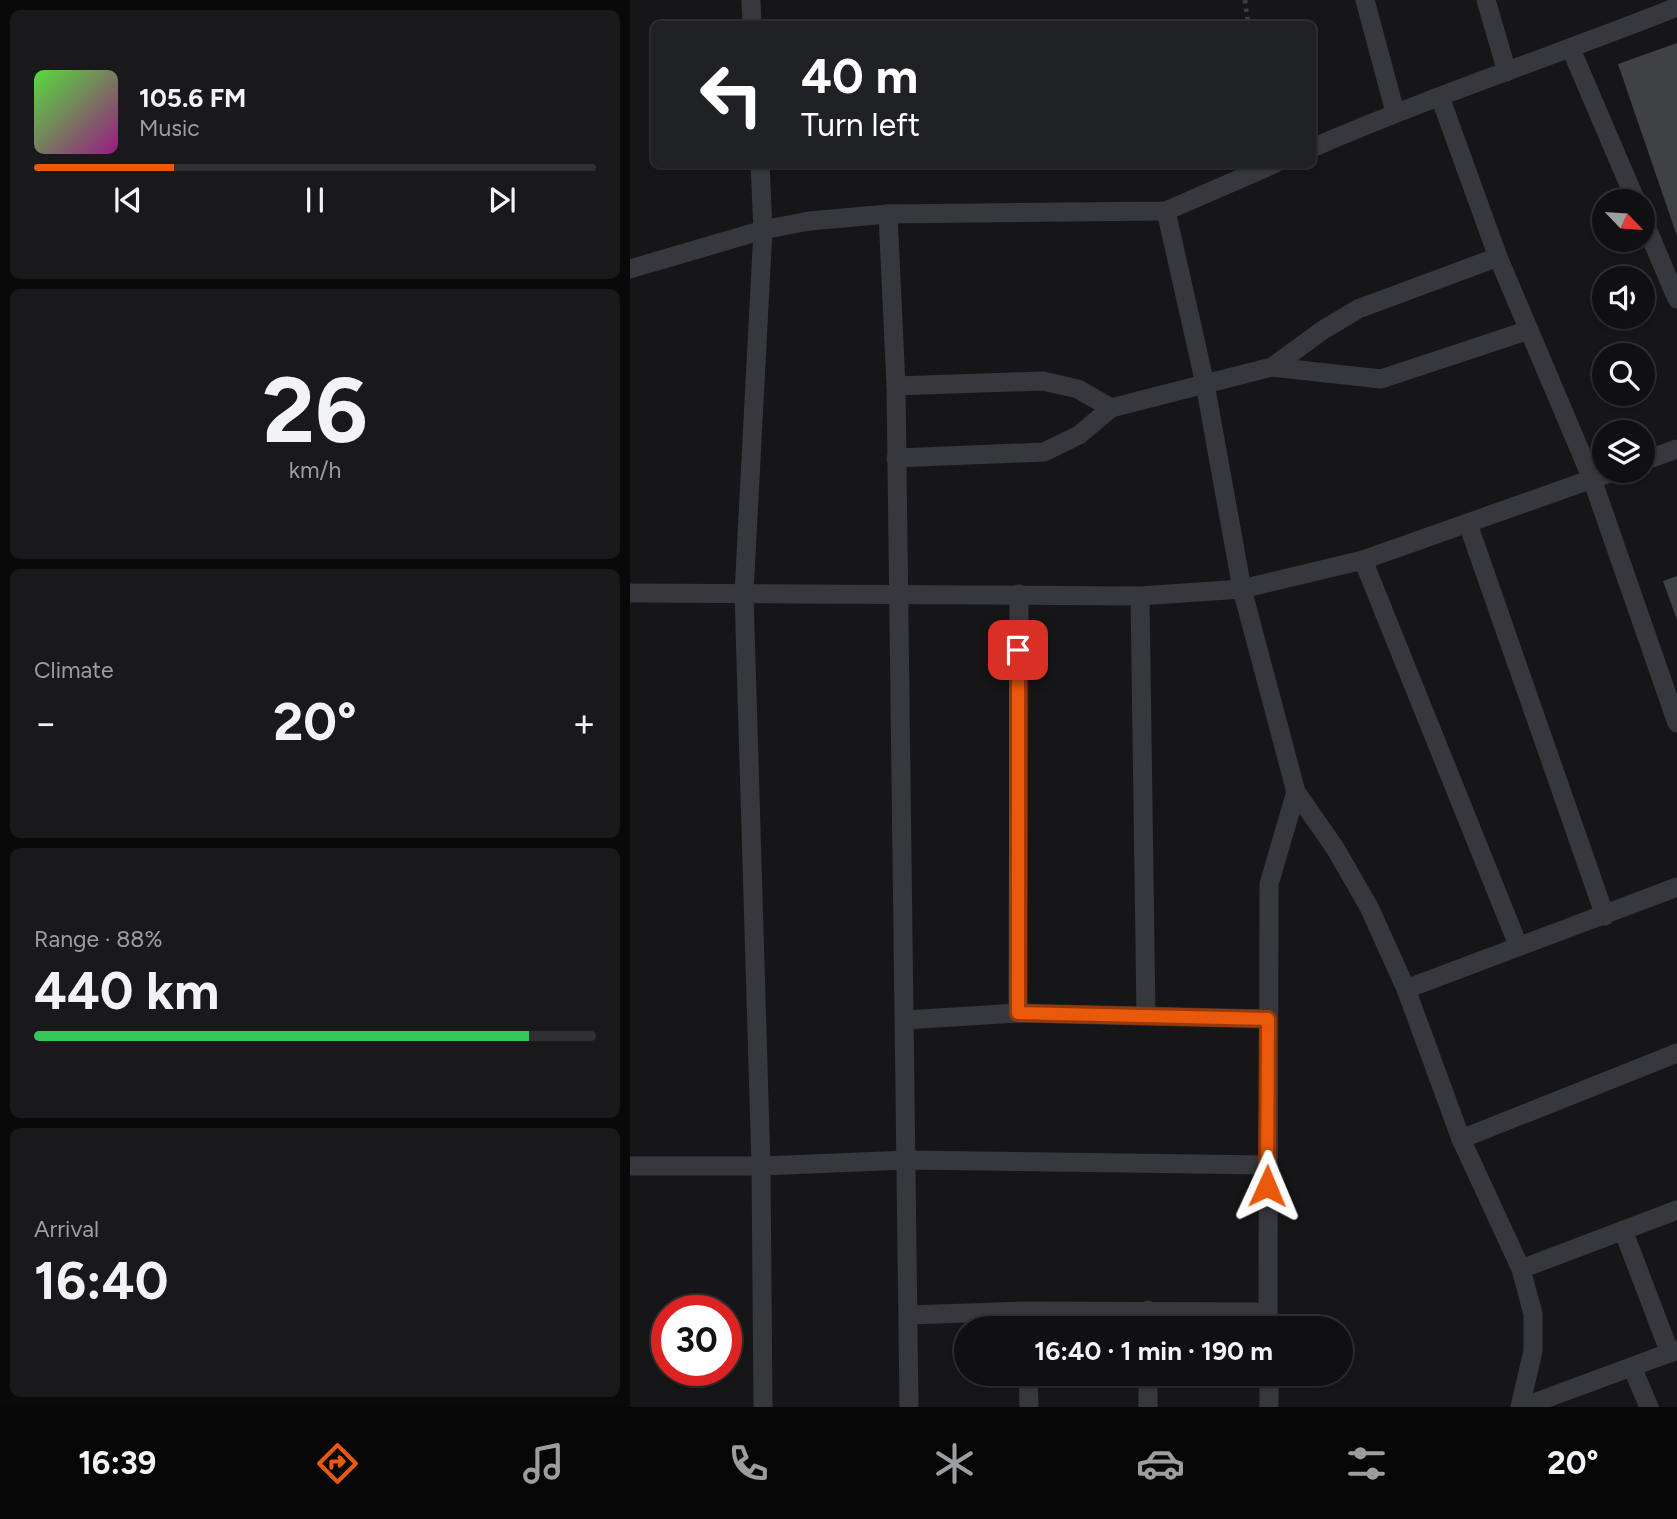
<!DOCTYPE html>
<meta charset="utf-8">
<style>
:root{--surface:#101012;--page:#19191b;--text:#f1f3f6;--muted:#9c9d9f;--line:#303032;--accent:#ea580c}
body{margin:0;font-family:Figtree,sans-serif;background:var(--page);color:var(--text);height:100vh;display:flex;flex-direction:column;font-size:26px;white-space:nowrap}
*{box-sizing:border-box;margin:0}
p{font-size:23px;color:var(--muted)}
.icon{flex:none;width:38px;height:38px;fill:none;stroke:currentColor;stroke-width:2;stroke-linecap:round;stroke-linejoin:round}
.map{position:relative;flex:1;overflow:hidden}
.side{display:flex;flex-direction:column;gap:10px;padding:10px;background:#09090a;width:630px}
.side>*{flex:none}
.hud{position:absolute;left:21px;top:21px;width:665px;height:147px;border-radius:10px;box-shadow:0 2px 5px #0004,0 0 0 2px var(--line);background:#202124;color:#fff;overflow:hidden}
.needle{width:46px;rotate:115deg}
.buttons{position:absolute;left:962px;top:189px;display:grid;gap:14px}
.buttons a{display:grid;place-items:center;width:63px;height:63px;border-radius:50%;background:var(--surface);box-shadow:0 2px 5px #0004,0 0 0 2px var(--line);font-size:35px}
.speed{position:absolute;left:21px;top:1295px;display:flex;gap:14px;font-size:35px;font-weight:700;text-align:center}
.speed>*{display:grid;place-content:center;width:91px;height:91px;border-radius:50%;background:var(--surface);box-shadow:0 2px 5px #0004,0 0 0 2px var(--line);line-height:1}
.speed .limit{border:10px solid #d22;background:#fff;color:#111}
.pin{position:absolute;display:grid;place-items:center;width:60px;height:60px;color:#fff;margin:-30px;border-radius:14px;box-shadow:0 4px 10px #0006}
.me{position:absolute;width:77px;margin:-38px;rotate:1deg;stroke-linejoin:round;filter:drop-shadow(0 0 5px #0008)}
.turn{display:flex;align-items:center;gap:24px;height:147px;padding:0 35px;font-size:32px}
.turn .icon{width:91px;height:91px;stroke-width:2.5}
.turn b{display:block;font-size:49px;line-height:60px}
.big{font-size:52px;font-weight:700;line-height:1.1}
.side .card{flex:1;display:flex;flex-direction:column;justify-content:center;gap:10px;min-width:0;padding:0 24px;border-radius:10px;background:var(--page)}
.side .dial{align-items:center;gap:0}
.dial b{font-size:91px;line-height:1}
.song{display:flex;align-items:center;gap:21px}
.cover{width:84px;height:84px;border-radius:10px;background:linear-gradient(135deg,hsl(110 70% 55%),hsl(310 70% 35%))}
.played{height:7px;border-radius:4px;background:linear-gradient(90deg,var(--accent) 25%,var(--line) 25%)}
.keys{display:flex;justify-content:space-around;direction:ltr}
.heat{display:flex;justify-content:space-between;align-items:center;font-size:38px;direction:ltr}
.charge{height:10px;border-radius:5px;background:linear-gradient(90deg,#34c759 88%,var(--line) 0)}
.trip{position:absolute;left:324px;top:1316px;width:399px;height:70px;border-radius:35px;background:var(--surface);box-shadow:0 2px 5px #0004,0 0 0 2px var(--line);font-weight:700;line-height:70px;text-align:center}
.menu{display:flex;height:112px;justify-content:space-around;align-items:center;background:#060607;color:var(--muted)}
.menu .icon{width:49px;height:49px}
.menu .selected{color:var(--accent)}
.menu b{font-size:32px;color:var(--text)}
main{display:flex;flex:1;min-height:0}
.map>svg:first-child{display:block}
.building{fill:#404145}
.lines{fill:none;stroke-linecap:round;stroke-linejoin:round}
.path{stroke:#3d3f44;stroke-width:4.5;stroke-dasharray:3.5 5;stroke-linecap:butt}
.street{stroke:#37383d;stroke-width:19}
.route-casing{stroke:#983908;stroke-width:18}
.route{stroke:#ea580c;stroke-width:12}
</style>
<main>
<section class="side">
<div class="card">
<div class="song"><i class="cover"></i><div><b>105.6 FM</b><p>Music</p></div></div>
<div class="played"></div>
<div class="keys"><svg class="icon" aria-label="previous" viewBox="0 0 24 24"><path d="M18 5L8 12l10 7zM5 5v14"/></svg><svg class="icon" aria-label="pause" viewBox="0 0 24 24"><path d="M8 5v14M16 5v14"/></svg><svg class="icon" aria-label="next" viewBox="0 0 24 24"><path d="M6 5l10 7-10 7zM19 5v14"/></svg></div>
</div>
<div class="card dial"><b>26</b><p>km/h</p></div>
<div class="card"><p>Climate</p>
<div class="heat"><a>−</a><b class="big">20°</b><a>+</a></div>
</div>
<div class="card"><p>Range · 88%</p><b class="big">440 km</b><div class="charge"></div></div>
<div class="card"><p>Arrival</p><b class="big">16:40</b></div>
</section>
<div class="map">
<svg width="1047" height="1407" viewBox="0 0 1047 1407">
<rect width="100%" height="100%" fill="#161618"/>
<!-- building -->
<g class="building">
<polygon points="1047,43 1047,236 988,64"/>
<polygon points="1047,576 1047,620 1033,581"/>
</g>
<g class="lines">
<!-- path -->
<polyline class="path" points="615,0 618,24"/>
<!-- street -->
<g class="street">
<polyline points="121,0 122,24"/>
<polyline points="735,0 765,112"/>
<polyline points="856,0 877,72"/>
<polyline points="941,49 1006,201"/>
<polyline points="810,97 868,257 962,479 1047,723"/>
<path d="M682 148C802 96 926 55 1047 7"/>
<polyline points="130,164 133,230 114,593 131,1166 133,1407"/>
<polyline points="536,211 575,384 612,589 666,792 705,848 739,907 776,989 831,1139 891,1269 903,1314 903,1351 890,1407"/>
<polyline points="258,214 266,386 279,1407"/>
<polyline points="1013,219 1047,299"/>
<polyline points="0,269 133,230 179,221 258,214 536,211 644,164"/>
<polyline points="642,367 693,330 728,309 868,257"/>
<polyline points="266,386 413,381 448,389 481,408"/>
<polyline points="266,458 414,452 449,435 481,408 575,384 642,367 751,379 899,330"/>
<polyline points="1013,461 1047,449"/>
<polyline points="838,524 975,916"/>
<polyline points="733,560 888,945"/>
<polyline points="0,593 510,596 612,589 733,560 985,471"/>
<polyline points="510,596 516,1015"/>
<polyline points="776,989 1047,887"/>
<polyline points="388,1013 389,594"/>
<polyline points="275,1020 388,1013 638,1019"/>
<polyline points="831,1139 1047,1053"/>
<polyline points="0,1166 131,1166 277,1160 638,1165"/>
<polyline points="993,1230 1040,1353"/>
<polyline points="891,1269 1047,1210"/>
<polyline points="278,1315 397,1311 638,1312"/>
<polyline points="518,1328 518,1310"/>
<polyline points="638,1328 639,884 666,792"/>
<polyline points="1002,1367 1019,1407"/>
<polyline points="398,1374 399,1407"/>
<polyline points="639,1374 639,1407"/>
<polyline points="518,1407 518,1374"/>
<polyline points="893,1407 1047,1350"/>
</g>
</g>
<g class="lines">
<defs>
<polyline id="route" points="388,650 388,1013 638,1019 637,1186"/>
</defs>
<!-- route casing -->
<use href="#route" class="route-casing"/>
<!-- route -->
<use href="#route" class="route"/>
</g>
</svg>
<div class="buttons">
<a><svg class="needle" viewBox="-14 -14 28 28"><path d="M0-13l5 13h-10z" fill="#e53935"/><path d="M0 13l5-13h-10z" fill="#9c9d9f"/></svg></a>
<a><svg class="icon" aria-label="sound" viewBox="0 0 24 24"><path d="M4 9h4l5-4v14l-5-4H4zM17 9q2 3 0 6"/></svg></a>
<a><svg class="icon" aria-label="search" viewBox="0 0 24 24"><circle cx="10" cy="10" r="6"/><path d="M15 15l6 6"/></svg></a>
<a><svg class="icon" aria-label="layers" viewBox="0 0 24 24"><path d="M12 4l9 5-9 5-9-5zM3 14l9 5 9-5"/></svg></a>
</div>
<div class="speed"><div class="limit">30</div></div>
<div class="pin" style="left:388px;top:650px;background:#d93025"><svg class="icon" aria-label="arrive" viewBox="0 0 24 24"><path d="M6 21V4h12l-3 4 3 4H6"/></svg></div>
<svg class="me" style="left:637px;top:1186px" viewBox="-20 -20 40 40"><path d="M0-17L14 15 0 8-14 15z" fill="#ea580c" stroke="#fff" stroke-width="4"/></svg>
<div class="trip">16:40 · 1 min · 190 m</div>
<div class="hud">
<div class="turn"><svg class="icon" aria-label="left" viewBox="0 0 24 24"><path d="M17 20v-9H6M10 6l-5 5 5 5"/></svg><div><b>40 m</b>Turn left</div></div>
</div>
</div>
</main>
<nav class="menu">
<b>16:39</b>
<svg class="icon selected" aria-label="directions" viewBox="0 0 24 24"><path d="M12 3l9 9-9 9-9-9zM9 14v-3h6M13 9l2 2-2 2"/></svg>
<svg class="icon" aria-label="music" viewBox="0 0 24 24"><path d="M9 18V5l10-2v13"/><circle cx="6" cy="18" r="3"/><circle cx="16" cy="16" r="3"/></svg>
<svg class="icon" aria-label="phone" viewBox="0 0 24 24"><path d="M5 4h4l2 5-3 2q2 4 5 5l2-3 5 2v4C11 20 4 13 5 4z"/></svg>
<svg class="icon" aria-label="climate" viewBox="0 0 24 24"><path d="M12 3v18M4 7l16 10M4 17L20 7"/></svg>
<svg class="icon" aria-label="car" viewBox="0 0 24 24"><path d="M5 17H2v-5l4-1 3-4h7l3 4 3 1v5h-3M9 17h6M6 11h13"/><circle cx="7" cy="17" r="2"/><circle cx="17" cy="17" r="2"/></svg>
<svg class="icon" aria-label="filters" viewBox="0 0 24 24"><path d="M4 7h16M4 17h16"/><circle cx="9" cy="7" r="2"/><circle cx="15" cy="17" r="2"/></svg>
<b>20°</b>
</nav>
